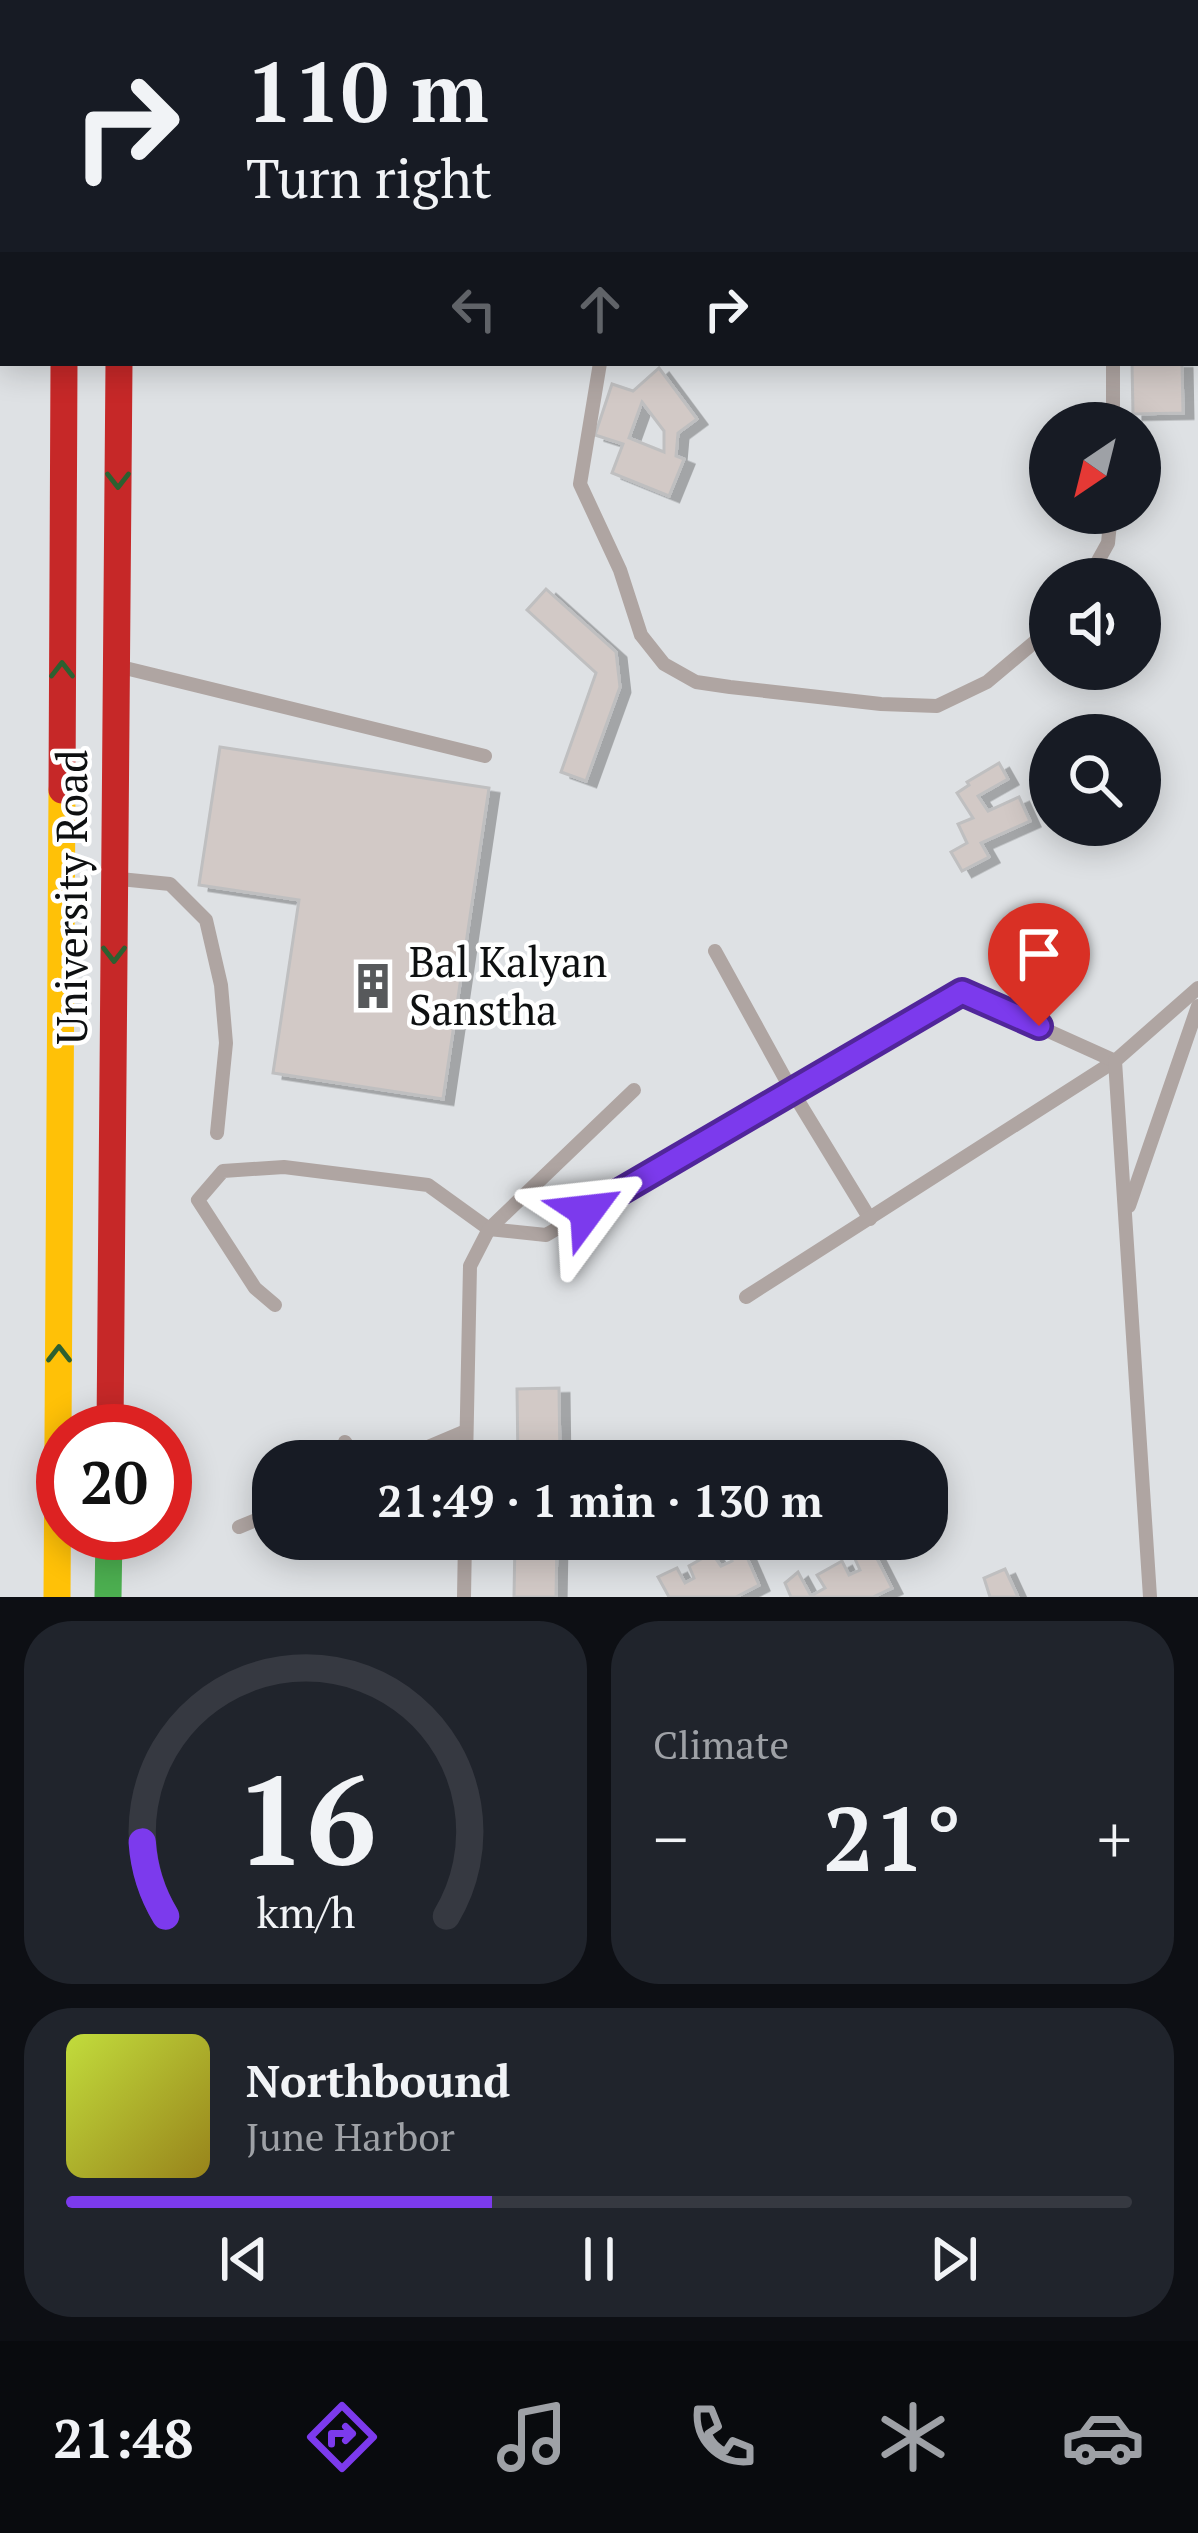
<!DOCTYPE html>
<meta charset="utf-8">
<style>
:root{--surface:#171b24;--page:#20242c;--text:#f1f3f6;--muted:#9ea1a6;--line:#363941;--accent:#7c3aed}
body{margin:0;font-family:"PT Serif",serif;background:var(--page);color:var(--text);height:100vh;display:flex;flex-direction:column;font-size:45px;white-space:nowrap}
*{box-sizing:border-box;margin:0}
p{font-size:39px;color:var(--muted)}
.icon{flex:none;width:66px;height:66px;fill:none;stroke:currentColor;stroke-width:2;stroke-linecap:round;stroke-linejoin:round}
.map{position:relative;height:1597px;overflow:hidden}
.sheet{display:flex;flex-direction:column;gap:24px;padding:24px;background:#0d0f14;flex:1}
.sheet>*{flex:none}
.banner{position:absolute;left:0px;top:0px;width:1200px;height:366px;box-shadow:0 6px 30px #0003;background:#171b24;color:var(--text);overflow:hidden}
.needle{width:78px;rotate:215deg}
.fabs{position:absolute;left:1029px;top:402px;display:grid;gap:24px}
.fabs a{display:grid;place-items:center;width:132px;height:132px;border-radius:50%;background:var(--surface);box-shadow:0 6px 30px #0003;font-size:60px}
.speed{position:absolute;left:36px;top:1404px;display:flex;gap:24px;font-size:60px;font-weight:700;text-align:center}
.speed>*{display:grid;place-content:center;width:156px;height:156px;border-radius:50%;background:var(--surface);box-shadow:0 6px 30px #0003;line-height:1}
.speed .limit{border:18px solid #d22;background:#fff;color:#111}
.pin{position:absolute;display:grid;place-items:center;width:102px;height:102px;color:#fff;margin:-123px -51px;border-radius:50% 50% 50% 0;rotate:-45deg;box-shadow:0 0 12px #0007}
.pin .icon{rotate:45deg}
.me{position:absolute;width:132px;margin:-66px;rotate:60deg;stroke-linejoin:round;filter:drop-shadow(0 0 9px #0008)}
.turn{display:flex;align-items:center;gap:42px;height:252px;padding:0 48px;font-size:54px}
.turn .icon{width:156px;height:156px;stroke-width:2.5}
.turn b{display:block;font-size:84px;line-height:102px}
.lanes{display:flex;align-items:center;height:114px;padding:0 48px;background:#0003;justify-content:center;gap:60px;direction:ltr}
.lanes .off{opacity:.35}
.big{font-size:90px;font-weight:800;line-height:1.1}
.sheet .tile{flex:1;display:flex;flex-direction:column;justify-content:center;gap:18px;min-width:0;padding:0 42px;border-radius:48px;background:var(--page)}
.sheet .dial{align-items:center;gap:0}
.dial svg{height:312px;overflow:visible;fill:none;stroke:var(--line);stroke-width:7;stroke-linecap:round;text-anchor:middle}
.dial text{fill:var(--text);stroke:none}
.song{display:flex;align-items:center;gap:36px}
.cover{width:144px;height:144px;border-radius:18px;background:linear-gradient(135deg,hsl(70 70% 55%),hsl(50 70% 35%))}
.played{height:12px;border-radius:6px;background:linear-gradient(90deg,var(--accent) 40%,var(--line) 40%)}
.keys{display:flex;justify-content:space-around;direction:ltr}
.heat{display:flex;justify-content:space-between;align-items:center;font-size:66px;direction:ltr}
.sheet .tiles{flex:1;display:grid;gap:24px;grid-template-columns:1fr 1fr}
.tile:last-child{grid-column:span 2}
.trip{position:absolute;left:252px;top:1440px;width:696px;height:120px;border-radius:48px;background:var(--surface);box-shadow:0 6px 30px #0003;font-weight:800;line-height:120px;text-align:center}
.dock{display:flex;height:192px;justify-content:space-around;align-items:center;background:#090b0e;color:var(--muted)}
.dock .icon{width:84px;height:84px}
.dock .active{color:var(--accent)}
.dock b{font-size:54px;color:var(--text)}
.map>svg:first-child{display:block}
.building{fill:#d2c9c6;stroke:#bfbfc0;stroke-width:3;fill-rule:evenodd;filter:url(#shadow)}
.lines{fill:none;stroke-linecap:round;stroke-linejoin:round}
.lane{stroke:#afa5a2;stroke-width:14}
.fast{stroke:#4caf50;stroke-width:27}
.slow{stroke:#ffc107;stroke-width:27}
.jam{stroke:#c62828;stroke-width:27}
.oneway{stroke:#2d6030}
.route-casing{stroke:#51269a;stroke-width:30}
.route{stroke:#7c3aed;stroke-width:21}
.labels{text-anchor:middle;stroke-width:9;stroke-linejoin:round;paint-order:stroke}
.street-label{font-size:42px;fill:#0e1011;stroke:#fff}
.poi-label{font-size:42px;fill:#0e1011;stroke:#fff;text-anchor:start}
</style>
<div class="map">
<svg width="1198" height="1597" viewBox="0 0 1198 1597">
<defs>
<filter id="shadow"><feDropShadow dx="10" dy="5.5" stdDeviation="0" flood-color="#0004"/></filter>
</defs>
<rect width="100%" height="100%" fill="#dee1e4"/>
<!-- building -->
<g class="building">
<polygon points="1132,363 1182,363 1183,413 1133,414"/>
<path d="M659 368 697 419 678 433 676 456 684 459 669 496 612 473 623 444 595 435 612 384 633 391ZM642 402 664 431V452L629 438Z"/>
<polygon points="546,589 616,652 620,687 586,781 561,772 596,673 527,610"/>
<polygon points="220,747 489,788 443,1099 273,1073 299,900 199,885"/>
<polygon points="999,763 1008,779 978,796 988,811 1019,797 1030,821 981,843 989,857 962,871 951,852 967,843 958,824 973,818 957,793 969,785 967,782"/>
<polygon points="559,1388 560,1461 518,1461 517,1389"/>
<polygon points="515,1539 557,1539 556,1597 514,1597"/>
<polygon points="731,1539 739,1539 759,1585 736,1597 669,1597 658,1577 677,1568 685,1583 694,1578 689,1566 712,1553 721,1566 732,1561 725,1541"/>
<polygon points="868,1541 892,1588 873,1597 791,1597 785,1583 798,1572 811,1596 825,1588 817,1575 842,1561 849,1575 860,1570 850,1548"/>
<polygon points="1005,1569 1018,1597 990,1597 984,1578"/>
</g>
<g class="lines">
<!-- lane -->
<g class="lane">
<polyline points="1090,0 1091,3"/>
<polyline points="756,3 758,0"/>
<polyline points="600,363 580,484 620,570 641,635 664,664 696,682 730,687 881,704 937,706 987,682 1050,629"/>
<polyline points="1113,363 1113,423"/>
<polyline points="1088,579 1108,543 1111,513"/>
<polyline points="121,667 485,756"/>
<polyline points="120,879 170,884 206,920 221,985 226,1043 217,1133"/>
<polyline points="715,951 792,1091 870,1219"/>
<polyline points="1129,1206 1198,1006"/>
<polyline points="746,1297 1115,1061"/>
<polyline points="275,1305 255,1288 198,1200 223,1171 284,1167 428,1185 489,1229 546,1235 962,992 1115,1061"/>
<polyline points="345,1442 357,1461"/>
<polyline points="395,1461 466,1431"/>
<polyline points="466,1461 470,1266 489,1229 634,1090"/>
<polyline points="239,1527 273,1513"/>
<polyline points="464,1597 465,1539"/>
<polyline points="1150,1597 1115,1061 1198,988"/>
</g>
<!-- fast -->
<g class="fast">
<polyline points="122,0 122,3"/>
<polyline points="108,1597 109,1533"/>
</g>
<!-- slow -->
<polyline class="slow" points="57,1597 62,790"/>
<!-- jam -->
<g class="jam">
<polyline points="65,0 65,3"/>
<polyline points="62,790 64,363"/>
<polyline points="110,1431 119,363"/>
</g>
</g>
<!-- one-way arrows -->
<defs><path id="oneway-chevron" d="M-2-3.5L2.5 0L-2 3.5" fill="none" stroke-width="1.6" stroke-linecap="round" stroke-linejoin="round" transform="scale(3)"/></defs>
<g class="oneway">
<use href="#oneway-chevron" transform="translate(118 480) rotate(90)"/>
<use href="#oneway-chevron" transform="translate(62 670) rotate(-90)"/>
<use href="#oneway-chevron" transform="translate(114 954) rotate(90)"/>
<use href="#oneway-chevron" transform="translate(59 1354) rotate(-90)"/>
</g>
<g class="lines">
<defs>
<polyline id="route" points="587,1211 962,992 1039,1026"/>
</defs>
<!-- route casing -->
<use href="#route" class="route-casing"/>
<!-- route -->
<use href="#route" class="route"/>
</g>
<!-- icons -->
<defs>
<symbol id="building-bare" viewBox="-9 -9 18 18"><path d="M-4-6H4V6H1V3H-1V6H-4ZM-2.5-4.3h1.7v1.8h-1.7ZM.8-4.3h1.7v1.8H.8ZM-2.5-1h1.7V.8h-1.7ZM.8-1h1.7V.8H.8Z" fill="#57595b" stroke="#fff" stroke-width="2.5" paint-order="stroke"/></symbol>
</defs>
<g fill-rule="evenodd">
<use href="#building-bare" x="340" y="953" width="66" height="66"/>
</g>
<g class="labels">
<!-- street labels -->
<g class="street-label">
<text transform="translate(72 897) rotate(-90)" y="15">University Road</text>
</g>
<!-- poi labels -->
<g class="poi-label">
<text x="409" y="977">Bal Kalyan<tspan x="409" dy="48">Sanstha</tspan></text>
</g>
</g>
</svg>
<div class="fabs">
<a><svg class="needle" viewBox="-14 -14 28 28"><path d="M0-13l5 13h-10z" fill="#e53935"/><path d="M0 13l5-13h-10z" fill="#9ea1a6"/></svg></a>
<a><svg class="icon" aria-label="sound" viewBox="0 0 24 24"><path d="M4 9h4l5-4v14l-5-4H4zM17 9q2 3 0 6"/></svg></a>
<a><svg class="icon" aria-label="search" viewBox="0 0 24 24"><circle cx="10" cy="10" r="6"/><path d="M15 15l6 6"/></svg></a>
</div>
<div class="speed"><div class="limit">20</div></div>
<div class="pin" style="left:1039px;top:1026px;background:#d93025"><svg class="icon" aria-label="arrive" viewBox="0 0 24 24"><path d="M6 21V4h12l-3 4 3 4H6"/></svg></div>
<svg class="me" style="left:587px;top:1211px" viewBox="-20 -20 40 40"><path d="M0-17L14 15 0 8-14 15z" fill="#7c3aed" stroke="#fff" stroke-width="4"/></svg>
<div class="trip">21:49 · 1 min · 130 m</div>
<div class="banner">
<div class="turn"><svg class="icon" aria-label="right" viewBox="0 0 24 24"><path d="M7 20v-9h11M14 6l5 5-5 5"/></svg><div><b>110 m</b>Turn right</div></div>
<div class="lanes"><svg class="icon off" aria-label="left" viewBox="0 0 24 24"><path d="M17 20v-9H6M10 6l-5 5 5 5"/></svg><svg class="icon off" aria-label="ahead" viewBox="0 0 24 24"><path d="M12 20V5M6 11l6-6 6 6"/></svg><svg class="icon" aria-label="right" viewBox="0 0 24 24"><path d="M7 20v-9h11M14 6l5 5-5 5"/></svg></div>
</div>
</div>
<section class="sheet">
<div class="tiles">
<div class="tile dial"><svg viewBox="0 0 100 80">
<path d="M14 69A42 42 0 1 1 86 69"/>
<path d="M14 69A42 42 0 0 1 8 50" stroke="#7c3aed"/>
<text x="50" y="56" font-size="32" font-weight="700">16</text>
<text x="50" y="72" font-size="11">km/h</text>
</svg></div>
<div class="tile"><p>Climate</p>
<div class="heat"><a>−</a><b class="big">21°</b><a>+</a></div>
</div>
<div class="tile">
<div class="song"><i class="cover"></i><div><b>Northbound</b><p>June Harbor</p></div></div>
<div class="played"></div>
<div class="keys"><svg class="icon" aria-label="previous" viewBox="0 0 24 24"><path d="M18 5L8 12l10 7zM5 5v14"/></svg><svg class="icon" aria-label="pause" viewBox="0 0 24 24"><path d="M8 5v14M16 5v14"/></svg><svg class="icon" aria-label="next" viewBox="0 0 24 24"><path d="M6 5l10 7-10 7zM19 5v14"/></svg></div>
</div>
</div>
</section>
<nav class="dock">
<b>21:48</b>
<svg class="icon active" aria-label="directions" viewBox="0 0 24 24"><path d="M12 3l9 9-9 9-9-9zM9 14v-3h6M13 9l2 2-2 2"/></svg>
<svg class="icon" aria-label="music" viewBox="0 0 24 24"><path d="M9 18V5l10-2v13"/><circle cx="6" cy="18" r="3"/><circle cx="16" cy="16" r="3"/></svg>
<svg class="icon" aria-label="phone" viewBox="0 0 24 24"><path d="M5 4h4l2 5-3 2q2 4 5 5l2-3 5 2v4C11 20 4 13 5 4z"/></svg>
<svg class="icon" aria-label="climate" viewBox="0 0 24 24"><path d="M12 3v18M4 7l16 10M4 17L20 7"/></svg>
<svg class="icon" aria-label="car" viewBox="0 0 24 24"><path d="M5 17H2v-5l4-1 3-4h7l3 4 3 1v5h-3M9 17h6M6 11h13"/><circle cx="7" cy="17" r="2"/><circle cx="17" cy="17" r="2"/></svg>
</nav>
